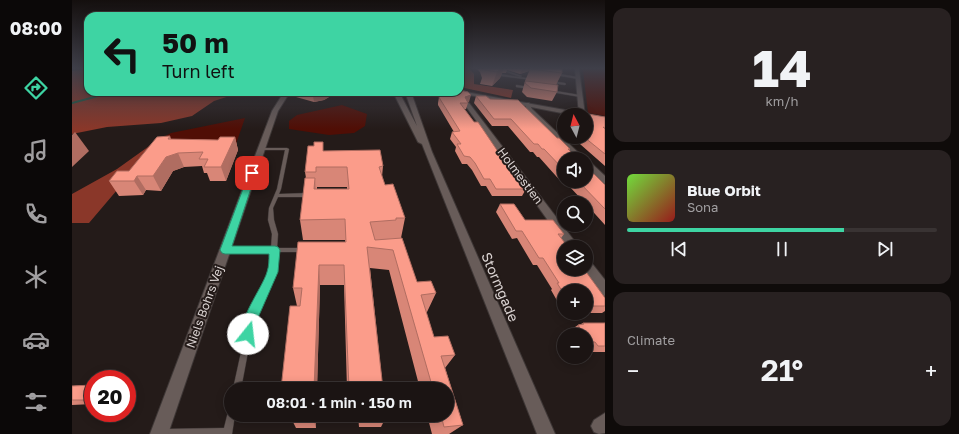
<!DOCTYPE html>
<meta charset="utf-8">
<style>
:root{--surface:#1b1413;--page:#282121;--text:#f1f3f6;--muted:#a09ea0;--line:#393333;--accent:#3ed4a3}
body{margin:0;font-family:"Golos Text",sans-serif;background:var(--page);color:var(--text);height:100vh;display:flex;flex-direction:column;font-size:15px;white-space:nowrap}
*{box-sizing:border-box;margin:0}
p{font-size:13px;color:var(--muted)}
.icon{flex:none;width:22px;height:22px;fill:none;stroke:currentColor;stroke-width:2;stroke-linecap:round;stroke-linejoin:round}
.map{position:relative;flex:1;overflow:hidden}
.side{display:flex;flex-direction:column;gap:8px;padding:8px;background:#0f0b0a;width:354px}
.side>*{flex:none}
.hud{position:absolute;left:12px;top:12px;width:380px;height:84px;border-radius:12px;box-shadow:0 2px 10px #0003,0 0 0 1px var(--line);background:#3ed4a3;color:#111;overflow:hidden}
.needle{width:26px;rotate:353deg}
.tools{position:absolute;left:485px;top:108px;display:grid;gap:8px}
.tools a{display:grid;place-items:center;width:36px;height:36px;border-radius:50%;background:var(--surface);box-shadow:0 2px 10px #0003,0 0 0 1px var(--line);font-size:20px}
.speed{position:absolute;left:12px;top:370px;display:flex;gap:8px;font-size:20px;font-weight:700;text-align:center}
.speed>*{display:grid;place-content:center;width:52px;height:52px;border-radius:50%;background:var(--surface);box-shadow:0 2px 10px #0003,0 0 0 1px var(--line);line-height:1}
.speed .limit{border:6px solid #d22;background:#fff;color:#111}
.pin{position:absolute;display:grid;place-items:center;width:34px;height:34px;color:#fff;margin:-17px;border-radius:8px;box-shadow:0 2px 6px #0006}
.me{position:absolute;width:44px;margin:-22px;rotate:16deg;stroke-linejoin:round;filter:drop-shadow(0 0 3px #0008)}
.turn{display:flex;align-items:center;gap:14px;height:84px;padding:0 12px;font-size:18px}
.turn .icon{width:52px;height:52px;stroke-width:2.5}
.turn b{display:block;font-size:28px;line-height:34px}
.big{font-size:30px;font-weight:600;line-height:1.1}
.side .tile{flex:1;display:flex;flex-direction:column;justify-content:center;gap:6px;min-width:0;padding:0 14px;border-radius:12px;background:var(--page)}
.side .dial{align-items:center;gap:0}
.dial b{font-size:52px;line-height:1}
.song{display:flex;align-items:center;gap:12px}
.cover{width:48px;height:48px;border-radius:6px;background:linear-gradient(135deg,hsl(100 70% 55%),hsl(0 70% 35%))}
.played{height:4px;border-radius:2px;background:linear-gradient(90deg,var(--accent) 70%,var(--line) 70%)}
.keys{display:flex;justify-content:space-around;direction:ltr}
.heat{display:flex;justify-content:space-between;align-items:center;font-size:22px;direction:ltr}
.trip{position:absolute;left:152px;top:382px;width:230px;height:40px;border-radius:20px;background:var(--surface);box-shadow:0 2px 10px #0003,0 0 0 1px var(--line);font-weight:600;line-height:40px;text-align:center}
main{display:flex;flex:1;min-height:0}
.dock{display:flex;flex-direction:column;width:72px;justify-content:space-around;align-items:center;background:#0b0808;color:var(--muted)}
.dock .icon{width:28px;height:28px}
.dock .current{color:var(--accent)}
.dock b{font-size:18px;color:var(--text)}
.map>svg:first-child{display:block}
.green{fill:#500e05}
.forest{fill:#8a3729}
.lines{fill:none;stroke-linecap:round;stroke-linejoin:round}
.stream{stroke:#215b46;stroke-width:2}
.service-casing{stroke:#3e3736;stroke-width:1}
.minor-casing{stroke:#3e3736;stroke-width:2}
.tertiary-casing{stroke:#3e3736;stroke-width:2}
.service{fill:#685c59;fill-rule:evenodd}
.minor{fill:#685c59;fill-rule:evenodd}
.tertiary{fill:#685c59;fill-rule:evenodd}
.wall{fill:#d88677;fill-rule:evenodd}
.shaded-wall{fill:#b06d61}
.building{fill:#fb9c8a;stroke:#b06d61}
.route{fill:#3ed4a3;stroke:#288a6a}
.labels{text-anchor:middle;stroke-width:4;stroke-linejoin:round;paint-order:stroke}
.street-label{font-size:12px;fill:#dad3d2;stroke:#241b19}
.near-street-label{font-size:14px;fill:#dad3d2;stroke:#241b19}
</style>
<main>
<nav class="dock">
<b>08:00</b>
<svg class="icon current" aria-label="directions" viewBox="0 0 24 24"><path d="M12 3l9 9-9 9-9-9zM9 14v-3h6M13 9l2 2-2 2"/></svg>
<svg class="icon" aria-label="music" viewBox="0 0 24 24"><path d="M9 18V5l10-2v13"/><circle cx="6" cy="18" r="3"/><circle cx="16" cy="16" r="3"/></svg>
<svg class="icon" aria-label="phone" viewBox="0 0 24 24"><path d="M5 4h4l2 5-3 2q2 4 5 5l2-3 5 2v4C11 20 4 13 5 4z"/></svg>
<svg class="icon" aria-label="climate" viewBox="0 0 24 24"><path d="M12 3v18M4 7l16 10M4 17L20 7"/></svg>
<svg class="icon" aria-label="car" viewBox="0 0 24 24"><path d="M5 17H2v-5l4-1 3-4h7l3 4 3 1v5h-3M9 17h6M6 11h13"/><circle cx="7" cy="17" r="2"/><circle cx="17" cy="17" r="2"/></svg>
<svg class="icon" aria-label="filters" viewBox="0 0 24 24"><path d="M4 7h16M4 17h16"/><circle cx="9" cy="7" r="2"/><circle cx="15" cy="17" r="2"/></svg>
</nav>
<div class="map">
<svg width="533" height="434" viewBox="0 0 533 434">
<rect width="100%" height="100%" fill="#241b19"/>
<!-- green -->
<g class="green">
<polygon points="511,69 533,69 533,116 516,113"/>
<polygon points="270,105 295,114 293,126 282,133 257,135 217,129 217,121 225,115"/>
<polygon points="173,118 164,144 82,142 99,133"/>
</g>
<!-- forest -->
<g class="forest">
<polygon points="16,69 16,92 170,92 142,101 120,116 89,123 35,127 0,134 0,71"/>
<polygon points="388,69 398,69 402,74 402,84 441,90 439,98 388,87"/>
<polygon points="80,144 51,183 17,223 0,223 0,194 45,169"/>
</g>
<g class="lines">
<!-- stream -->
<polyline class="stream" points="0,103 41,92"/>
<defs>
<g id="service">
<polygon points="412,69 414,69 422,73 461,79 460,80 421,75"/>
<polygon points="427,69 429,69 450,76 448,77"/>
<polygon points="482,73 506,77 507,78 506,79 483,75"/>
<polygon points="480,81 493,83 494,84 493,85 479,83 479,82"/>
<polygon points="445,85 457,87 458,88 457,89 444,87 444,85"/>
<polygon points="478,90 508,95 509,96 508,97 479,92 478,91"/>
<polygon points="188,148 215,148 217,149 209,189 207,194 237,193 239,195 237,197 206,197 201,208 202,220 206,234 205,248 228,248 229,250 228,252 204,252 203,272 182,320 169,389 161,389 176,320 197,272 199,252 151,252 150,250 151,248 199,248 200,234 196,220 197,208 205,189 213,150 188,150"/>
<polygon points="159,411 159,415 163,415 160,434 86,434 86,433 87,430 90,429 152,428 156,412"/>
</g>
<g id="minor">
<polygon points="503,69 507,69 513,115 507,115"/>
<polygon points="212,92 218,92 206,111 96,434 78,434 200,111"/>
<polygon points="393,103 397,103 507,247 495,247 393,105"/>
<polygon points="453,103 457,103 460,109 513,159 504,159 455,111"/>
<polygon points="514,161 517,161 533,176 533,184 530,183 514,168"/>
<polygon points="514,259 518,261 533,280 533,296 529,294 511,269 514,269"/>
<polygon points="533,413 533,433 527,434 522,432 519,426 522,420"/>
</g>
<g id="tertiary">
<polygon points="388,91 510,113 513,115 500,115 382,92"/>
<polygon points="321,92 327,92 345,126 333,92 339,92 360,152 483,434 465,434 350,144 346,142"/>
</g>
</defs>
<!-- service casing -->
<use href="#service" class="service-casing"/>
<!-- minor casing -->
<use href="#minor" class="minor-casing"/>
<!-- tertiary casing -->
<use href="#tertiary" class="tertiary-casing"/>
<!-- service -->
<use href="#service" class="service"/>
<!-- minor -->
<use href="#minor" class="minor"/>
<!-- tertiary -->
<use href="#tertiary" class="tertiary"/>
</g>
<!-- wall -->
<g class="wall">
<polygon points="405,69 458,69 457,71 448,74 435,70 434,73 430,73 428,78 420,86 408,84 410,78 408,72"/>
<polygon points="458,69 484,69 490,73 484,85 485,92 480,101 455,97 450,92 452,85 453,81"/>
<polygon points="223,92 262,92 262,94 252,100 242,102 224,97"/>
<polygon points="404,96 418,99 485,138 498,149 492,159 492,181 514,181 533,185 533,225 514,204 514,203 513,203 496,185 492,185 467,157 465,157 461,152 458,152 436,126 420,126 402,103"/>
<polygon points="367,97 397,102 396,102 396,103 394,109 392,109 402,122 454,189 450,196 420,196 414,186 409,186 400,170 395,164 390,164 383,151 384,147 378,139 380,132 382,132 366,105 366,103"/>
<polygon points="494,110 533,117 533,166 500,137 514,137 514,115 492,115 492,130 490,129 490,116"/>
<polygon points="98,136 99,139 106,139 146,140 163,137 166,150 154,181 138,181 135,173 132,173 130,166 112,167 101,171 89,191 74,190 71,195 47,196 37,181 57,171"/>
<path d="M252 151 311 166 310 177 313 185 333 218 329 238 345 282 364 293 355 312H354L362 337 383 355 373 368 391 425 377 434H360L355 415H375V389H348L317 270 298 268 311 389H275L272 285H248L245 389 225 306 221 288 273 242V240H231L228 220 234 178 233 172ZM245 187H275V189H245Z"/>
<polygon points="428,204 453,220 492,234 489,238 533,298 533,311 530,313 514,313 514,291 492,291 492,313 479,290 480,289 465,265 461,265 445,238 440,239 424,212"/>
<polygon points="511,323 533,323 533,352 516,352 514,348 514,335 500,335 497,331 506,325 509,324"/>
<polygon points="21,385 21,404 0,405 0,386"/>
<polygon points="244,415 244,428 224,428 219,418"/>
<polygon points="286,415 314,415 314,417 309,427 287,427"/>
</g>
<!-- shaded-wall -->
<g class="shaded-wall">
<polygon points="429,69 432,69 428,78 420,86 425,72"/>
<polygon points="450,69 458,69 457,71 448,74"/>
<polygon points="255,92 262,92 262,94 252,100 242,102 241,96"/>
<polygon points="399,95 397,102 392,103 393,97"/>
<polygon points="3,132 17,151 0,167 0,135"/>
<polygon points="163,137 166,150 154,181 149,167"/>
<polygon points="106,153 112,167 101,171 89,191 81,176 94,157"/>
<polygon points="65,176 74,190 71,195 62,181"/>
<polygon points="243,178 244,198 242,189"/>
<polygon points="247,265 248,285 245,389 242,389"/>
<polygon points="241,415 244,415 244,428 241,418"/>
</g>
<!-- building -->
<g class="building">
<polygon points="413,69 429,69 425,72 413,70"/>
<polygon points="459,69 490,69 490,73"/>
<polygon points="454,81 486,85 485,92 459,88 453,83"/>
<polygon points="388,90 396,92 399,95 393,97 396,103 388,103 402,122 406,122 433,162 435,162 454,189 424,189 418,179 412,179 403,163 398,157 392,156 385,144 389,144 380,132 388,131 368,99 367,97 370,92 388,92"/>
<polygon points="226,92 255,92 252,94 241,96"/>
<polygon points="404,96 414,96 418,99 446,100 485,138 487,138 498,149 496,149 506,159 492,159 492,170 472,149 470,149 466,144 462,144 439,119 422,119"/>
<polygon points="494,110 533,117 533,128 531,127 533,129 533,154 512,137 514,137 514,115 494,115"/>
<polygon points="98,136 96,139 146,140 148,137 163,137 149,167 132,167 136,159 127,159 131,152 106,153 94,157 81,176 65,176 62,181 37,181 45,171 57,171 85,137"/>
<polygon points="242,142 251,142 251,151 308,150 311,166 307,167 313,185 321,184 333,218 324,218 324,220 298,222 303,240 330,238 345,282 359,281 364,293 349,295 362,337 376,336 383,355 369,356 391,425 372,427 369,415 375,415 375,389 361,389 321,250 295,247 311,389 277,389 272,265 247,265 242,389 209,389 218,306 228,306 230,288 221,288 226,242 274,242 273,219 228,220 233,178 243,178 242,189 277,189 275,167 244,167 244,172 233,172 236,146 242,146"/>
<polygon points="514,166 533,185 533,209 506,181 514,181"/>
<polygon points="428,204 442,204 453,220 481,220 492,234 486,234 496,247 492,247 492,269 512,269 533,298 533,306 514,306 514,291 492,291 492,294 485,283 487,283 471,258 467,258 450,231 444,231"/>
<polygon points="511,323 533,323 533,346 526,346 523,342 516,342 514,339 514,335 512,335 506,325 512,324"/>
<polygon points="21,385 21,400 0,400 0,386"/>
<rect x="219" y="415" width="22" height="3"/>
<rect x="290" y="415" width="24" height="2"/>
</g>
<!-- sky -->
<linearGradient id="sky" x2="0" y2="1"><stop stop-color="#140f0e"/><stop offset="0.53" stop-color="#3f3f49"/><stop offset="1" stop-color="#3f3f49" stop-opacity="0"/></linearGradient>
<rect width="533" height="129" fill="url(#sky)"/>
<!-- route -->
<path class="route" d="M180 170 184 173 160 246H203L206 247 208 250 206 272 185 320 181 338 176 340 171 338C164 321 190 289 195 272 197 266 197 260 197 254H153L150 253 148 250 177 173Z"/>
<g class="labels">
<!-- street labels -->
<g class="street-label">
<text transform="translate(448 176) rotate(53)" y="4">Holmestien</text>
<text transform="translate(133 307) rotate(-70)" y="4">Niels Bohrs Vej</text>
</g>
<!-- near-street labels -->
<g class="near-street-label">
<text transform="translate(428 287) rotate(67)" y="5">Stormgade</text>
</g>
</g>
</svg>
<div class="tools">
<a><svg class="needle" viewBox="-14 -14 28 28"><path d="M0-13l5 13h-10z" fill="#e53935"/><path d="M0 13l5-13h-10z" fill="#a09ea0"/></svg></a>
<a><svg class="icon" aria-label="sound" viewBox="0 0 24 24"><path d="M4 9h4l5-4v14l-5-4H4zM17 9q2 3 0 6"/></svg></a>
<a><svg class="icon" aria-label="search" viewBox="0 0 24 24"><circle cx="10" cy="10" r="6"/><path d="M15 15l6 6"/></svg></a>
<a><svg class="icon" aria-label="layers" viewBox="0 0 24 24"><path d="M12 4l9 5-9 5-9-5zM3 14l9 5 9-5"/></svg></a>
<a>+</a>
<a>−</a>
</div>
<div class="speed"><div class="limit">20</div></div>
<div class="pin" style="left:180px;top:173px;background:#d93025"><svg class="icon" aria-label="arrive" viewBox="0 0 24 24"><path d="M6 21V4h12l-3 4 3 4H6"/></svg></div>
<svg class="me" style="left:176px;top:334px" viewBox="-20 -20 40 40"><circle r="19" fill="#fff"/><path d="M0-13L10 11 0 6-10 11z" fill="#3ed4a3"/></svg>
<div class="trip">08:01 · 1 min · 150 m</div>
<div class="hud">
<div class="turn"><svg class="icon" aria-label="left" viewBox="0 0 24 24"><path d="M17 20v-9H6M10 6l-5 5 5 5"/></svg><div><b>50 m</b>Turn left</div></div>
</div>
</div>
<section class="side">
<div class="tile dial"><b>14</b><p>km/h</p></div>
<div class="tile">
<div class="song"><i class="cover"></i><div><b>Blue Orbit</b><p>Sona</p></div></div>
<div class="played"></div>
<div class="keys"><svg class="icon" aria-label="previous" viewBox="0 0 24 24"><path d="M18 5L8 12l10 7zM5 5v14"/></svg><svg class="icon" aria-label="pause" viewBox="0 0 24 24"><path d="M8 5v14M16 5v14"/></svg><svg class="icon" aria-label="next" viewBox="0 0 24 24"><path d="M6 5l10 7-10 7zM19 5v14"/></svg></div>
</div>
<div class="tile"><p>Climate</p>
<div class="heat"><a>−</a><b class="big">21°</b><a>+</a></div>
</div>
</section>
</main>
